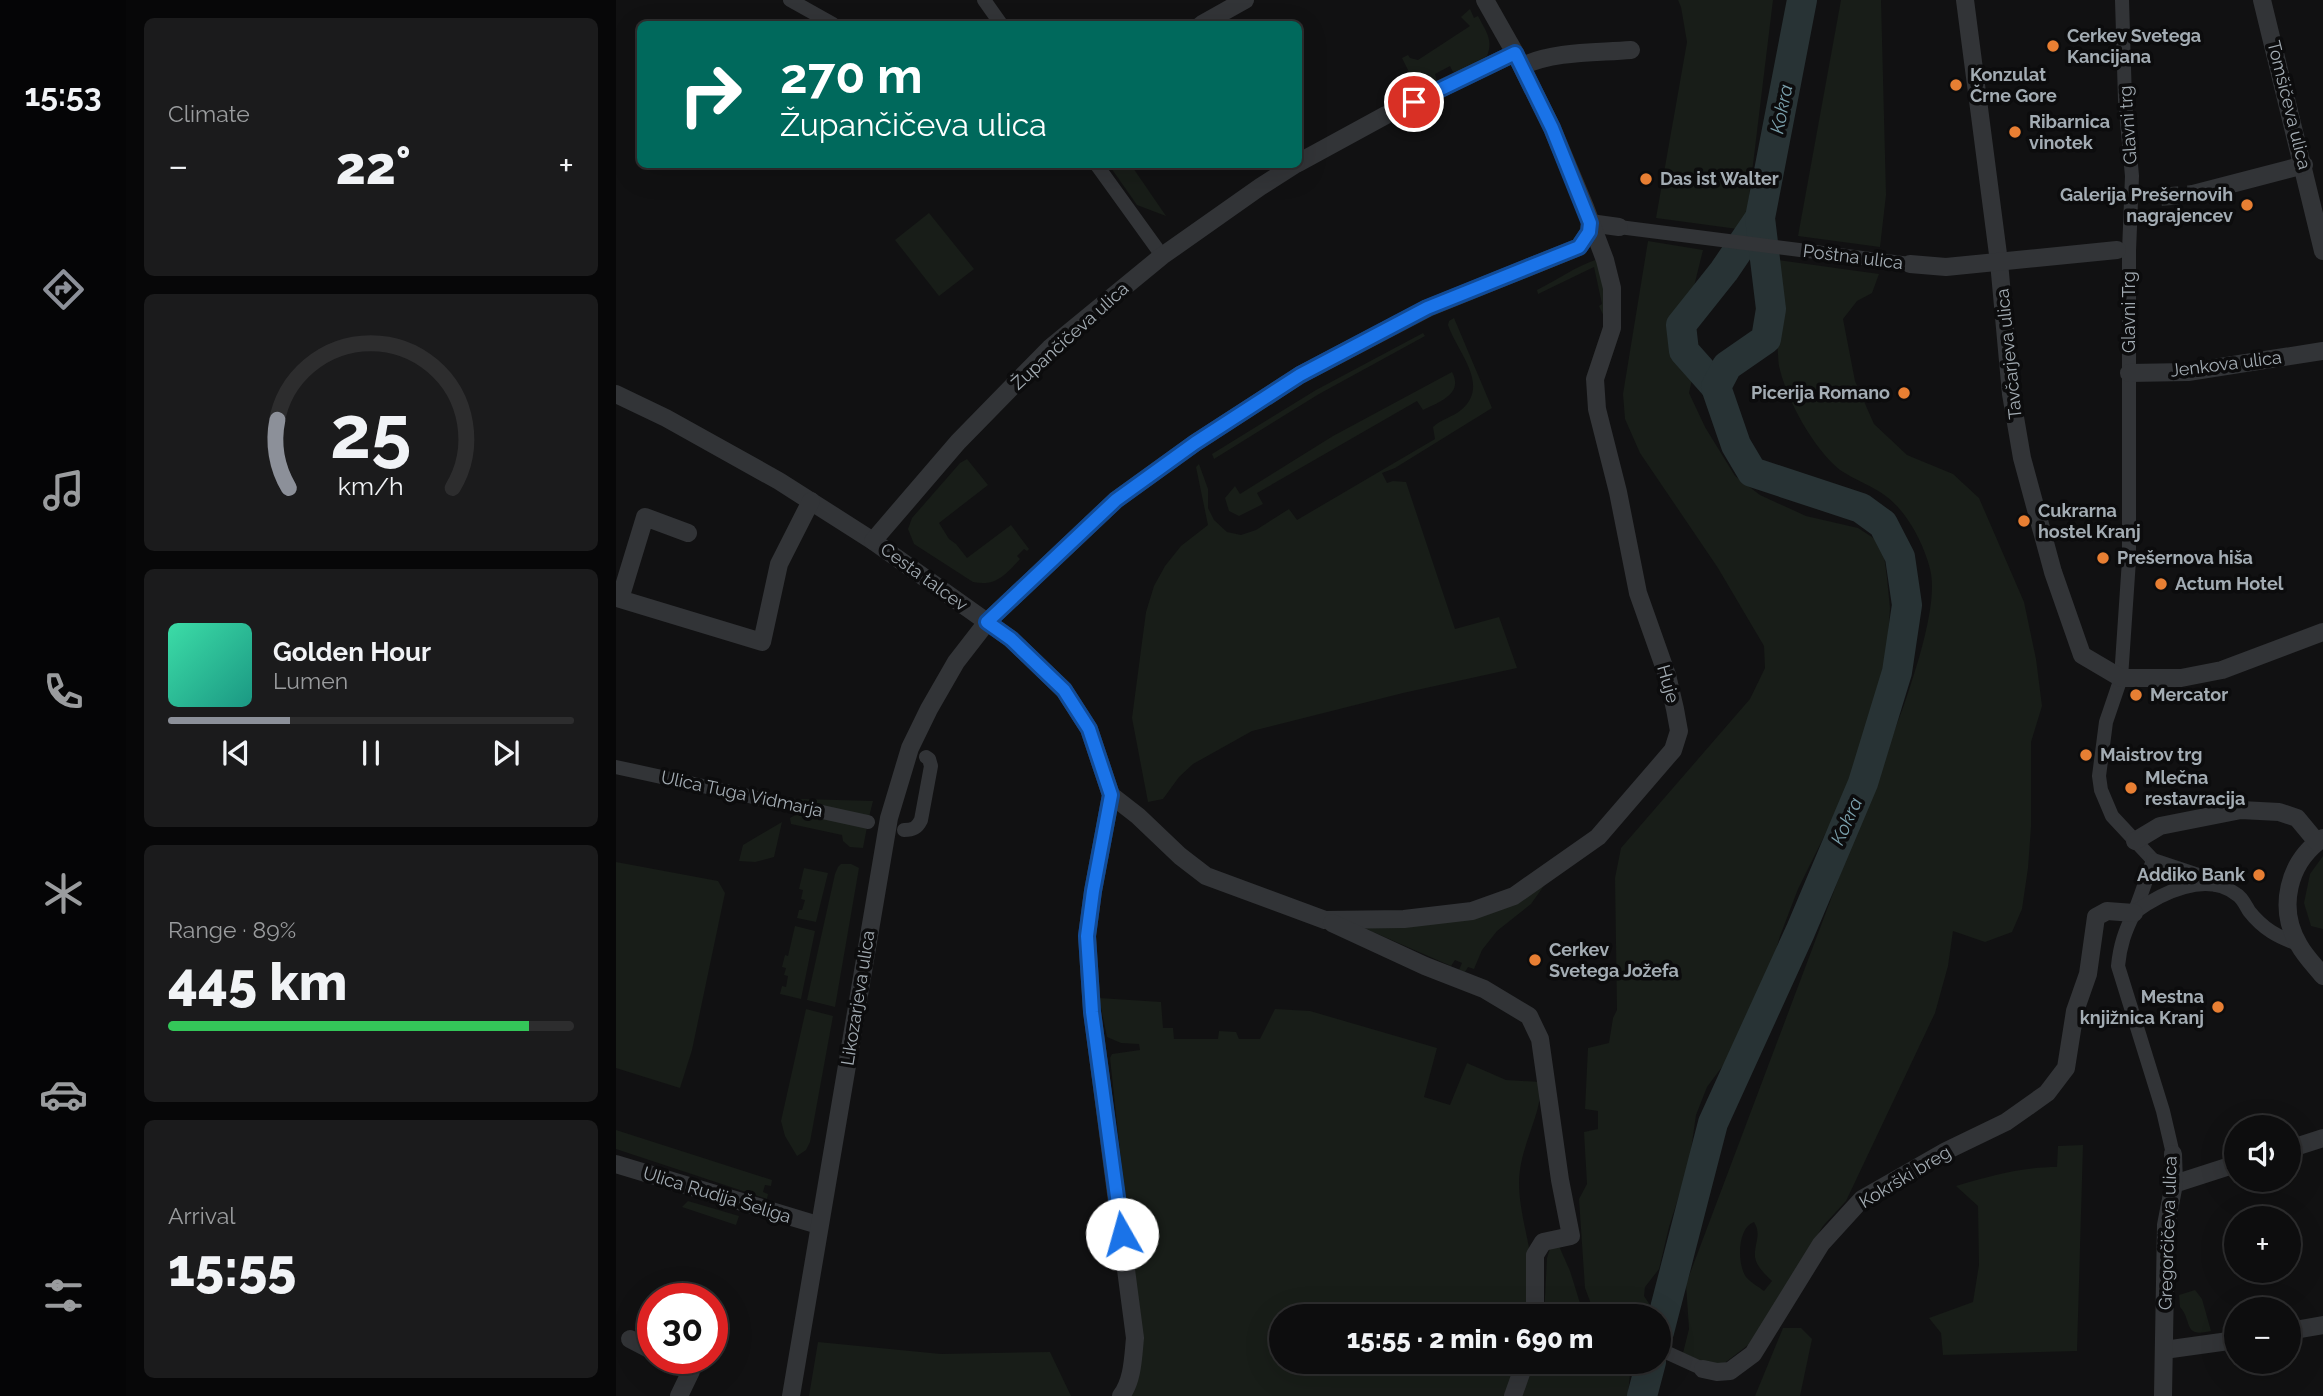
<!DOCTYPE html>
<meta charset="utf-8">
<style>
:root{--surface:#0d0d0e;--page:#1b1b1c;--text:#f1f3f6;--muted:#9a9c9e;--line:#2d2d2e;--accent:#8c9099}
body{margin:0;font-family:Raleway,sans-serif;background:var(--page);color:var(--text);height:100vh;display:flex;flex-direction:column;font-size:26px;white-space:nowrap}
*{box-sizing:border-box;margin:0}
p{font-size:23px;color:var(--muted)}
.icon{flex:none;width:38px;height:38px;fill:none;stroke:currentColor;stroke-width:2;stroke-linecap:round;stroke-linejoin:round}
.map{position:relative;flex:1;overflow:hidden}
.drawer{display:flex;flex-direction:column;gap:18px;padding:18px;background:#070708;width:490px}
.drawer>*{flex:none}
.guide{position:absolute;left:21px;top:21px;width:665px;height:147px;border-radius:10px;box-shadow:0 7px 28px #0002,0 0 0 2px var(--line);background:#00695c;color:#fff;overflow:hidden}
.fabs{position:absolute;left:1608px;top:1115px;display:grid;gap:14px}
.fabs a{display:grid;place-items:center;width:77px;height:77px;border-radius:50%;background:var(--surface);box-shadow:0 7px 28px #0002,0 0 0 2px var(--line);font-size:35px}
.speed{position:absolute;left:21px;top:1283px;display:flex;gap:14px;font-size:35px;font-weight:700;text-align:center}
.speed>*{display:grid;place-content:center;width:91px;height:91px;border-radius:50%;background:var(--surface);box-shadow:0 7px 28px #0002,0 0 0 2px var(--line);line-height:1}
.speed .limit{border:10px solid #d22;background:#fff;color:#111}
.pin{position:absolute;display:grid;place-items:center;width:60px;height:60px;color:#fff;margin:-30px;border:4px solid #fff;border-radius:50%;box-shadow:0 2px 7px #0007}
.me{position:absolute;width:77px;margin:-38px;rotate:353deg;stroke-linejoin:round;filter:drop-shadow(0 0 5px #0008)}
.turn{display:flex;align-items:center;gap:24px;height:147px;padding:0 28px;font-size:32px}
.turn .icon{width:91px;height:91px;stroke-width:2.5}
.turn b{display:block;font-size:49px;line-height:60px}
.big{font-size:52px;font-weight:800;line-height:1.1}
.drawer .tile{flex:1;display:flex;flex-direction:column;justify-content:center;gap:10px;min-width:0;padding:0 24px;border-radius:10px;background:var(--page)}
.drawer .dial{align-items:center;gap:0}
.dial svg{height:182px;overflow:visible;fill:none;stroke:var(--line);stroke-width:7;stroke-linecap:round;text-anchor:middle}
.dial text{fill:var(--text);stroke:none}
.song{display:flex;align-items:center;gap:21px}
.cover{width:84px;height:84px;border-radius:10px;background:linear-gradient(135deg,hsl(160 70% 55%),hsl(170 70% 35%))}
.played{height:7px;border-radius:4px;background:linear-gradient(90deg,var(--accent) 30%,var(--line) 30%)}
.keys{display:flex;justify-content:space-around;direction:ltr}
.heat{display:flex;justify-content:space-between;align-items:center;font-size:38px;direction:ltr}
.charge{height:10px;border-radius:5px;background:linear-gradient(90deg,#34c759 89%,var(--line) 0)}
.trip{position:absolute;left:653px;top:1304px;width:402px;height:70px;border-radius:35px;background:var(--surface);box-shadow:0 7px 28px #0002,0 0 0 2px var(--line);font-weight:800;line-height:70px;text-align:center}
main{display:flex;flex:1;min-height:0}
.tab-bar{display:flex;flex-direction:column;width:126px;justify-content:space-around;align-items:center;background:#050506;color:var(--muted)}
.tab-bar .icon{width:49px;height:49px}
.tab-bar .selected{color:var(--accent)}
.tab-bar b{font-size:32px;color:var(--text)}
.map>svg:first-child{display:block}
.green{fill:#181d18;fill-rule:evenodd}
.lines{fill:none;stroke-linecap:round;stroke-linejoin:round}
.river{stroke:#283335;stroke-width:30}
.minor-tunnel{stroke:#2e3032;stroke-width:18;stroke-dasharray:18 9;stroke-linecap:butt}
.pedestrian{stroke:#323437;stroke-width:14}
.minor{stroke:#323437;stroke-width:18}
.route-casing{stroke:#114b97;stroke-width:18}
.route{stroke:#1a73e8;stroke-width:12}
.poi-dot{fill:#e87f33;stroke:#0c0c0d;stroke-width:2.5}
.labels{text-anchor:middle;stroke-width:7;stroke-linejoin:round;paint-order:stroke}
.poi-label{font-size:18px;font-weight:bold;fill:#a3acb3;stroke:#0c0c0d;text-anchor:start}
.street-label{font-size:18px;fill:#a3acb3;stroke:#0c0c0d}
.water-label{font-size:19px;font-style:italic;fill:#7ba1ad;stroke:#0c0c0d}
</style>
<main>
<nav class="tab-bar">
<b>15:53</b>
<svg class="icon selected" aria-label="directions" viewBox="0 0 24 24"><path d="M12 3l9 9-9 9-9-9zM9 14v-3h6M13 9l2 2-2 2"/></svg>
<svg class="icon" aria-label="music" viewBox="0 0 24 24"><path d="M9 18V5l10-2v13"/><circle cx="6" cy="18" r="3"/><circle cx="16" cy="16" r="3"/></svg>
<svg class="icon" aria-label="phone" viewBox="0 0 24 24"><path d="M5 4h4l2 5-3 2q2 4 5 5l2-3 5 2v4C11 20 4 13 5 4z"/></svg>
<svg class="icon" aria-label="climate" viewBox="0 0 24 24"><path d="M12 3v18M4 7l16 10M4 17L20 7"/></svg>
<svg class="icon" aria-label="car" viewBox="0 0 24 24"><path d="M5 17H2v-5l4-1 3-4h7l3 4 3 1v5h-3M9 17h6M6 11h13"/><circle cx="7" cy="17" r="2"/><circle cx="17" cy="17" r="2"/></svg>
<svg class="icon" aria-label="filters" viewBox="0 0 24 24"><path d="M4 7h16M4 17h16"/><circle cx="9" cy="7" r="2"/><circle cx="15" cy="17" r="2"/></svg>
</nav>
<section class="drawer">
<div class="tile"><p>Climate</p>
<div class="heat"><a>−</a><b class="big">22°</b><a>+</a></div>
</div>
<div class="tile dial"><svg viewBox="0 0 100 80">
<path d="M14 69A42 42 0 1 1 86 69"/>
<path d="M14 69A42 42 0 0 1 9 39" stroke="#8c9099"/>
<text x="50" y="56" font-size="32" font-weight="700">25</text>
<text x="50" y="72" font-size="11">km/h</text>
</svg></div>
<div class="tile">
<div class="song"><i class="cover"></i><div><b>Golden Hour</b><p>Lumen</p></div></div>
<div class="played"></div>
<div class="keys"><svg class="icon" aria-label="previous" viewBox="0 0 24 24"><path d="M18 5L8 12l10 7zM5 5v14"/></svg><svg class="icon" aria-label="pause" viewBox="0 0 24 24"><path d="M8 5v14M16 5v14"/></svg><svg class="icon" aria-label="next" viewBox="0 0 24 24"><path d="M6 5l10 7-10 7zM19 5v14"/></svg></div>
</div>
<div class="tile"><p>Range · 89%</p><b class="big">445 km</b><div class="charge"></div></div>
<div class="tile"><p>Arrival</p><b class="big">15:55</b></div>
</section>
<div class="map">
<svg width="1707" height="1396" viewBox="0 0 1707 1396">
<rect width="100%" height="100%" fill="#111112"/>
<!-- green -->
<g class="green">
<polygon points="1062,0 1157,0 1129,230 1040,218 1071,42 1065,7"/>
<polygon points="1225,0 1265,0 1270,195 1264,247 1182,236"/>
<path d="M854 9 858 18 862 16C869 30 878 40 871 56L842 71 837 72 834 66 819 74 821 81 802 90 786 58 792 55 794 58 802 60 854 26 845 17Z"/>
<polygon points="493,165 515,165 550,216 521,205"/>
<polygon points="313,213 358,269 323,296 279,240"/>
<polygon points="1032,241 1087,250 1069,323 1078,370 1073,393 1089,427 1119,476 1144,495 1190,516 1242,528 1259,539 1268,555 1271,578 1274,608 1271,656 1263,704 1241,770 1182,889 1164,936 1148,992 1123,1044 1091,1087 1080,1115 1073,1164 1053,1227 1043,1269 1029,1287 1028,1296 1034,1305 1032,1316 987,1316 977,1309 969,1288 963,1199 971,1184 968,1132 982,1129 982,1111 969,1109 972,1048 993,1043 997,1018 1001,1010 999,878 1005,848 1134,699 1149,668 1148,646 1102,568 1024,453 1009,419 1007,394"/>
<path d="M982 259 988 290 991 323 983 306 986 304 978 267 922 294 921 290C941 280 960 266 982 259Z"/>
<path d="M1162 260 1263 274 1256 293 1241 301 1227 319 1239 381 1258 424 1291 455 1337 474 1363 498 1408 602 1420 659 1426 706 1415 742V827L1412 868 1406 909 1396 932 1369 942 1337 931 1332 966 1319 1013 1230 1201 1207 1226 1136 1342 1106 1365H1095L1067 1353 1073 1329 1070 1284 1288 705C1299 672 1323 602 1314 569 1308 544 1291 512 1271 497 1257 486 1239 480 1224 470 1198 449 1172 402 1164 370 1161 360 1163 348 1160 338 1159 333 1155 329 1154 324 1152 303 1158 280 1162 260ZM1138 1222C1146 1235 1138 1243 1139 1257 1140 1266 1149 1274 1156 1281L1148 1291C1143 1287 1134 1282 1130 1277 1121 1264 1121 1228 1138 1222Z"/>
<path d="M838 318 876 408 779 468 766 473 771 483 777 481 790 482 839 629 883 617 901 668 787 693 636 731 577 764 563 777 547 799 532 802 516 718 530 612 538 586 549 566 565 546 592 525 580 467 583 464 592 489V508L598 520 611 532 625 535 640 530 673 509 681 520 819 439 817 427C825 419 837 417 845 410 875 385 841 352 832 325L833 321Z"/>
<polygon points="807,333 809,336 703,394 598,459 596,454 700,390"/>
<path d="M836 372C848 394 823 402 807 410L801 401 641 493 647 504 623 516 613 511 609 498 619 486 624 494 717 436Z"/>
<path d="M351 459 372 485 323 523 333 539 340 544 351 558 395 525 413 549 411 551 408 549 401 556 404 559C390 574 380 587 357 582L298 544 292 529 296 518 344 463Z"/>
<polygon points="186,799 257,801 253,817 179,800"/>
<polygon points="183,813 251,827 247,848 234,847 227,841 226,835 175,824 174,818"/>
<polygon points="166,822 158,857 139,862 123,861 127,845"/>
<polygon points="1707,856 1707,929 1695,926 1688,903 1694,874"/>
<polygon points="0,862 102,881 109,893 76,1050 64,1088 0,1068"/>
<polygon points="225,864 235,864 243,868 219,1007 191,1000 219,874 222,867"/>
<polygon points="188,868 212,873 200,922 181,918 183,910 186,910 189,900 185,899 187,890 183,889"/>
<polygon points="932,880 915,904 881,931 866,950 858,969 852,967 849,972 843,970 846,963 839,960 835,966 741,925 809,923"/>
<polygon points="179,926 199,931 185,999 164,994 166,986 170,987 172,976 168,975 170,968 166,967 169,955 172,956"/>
<path d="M483 998 545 1002 547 1028H557L558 1039H602L603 1031 620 1032 623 1039H644L659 1009 694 1011 821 1048 808 1097 834 1105 851 1063 890 1080 925 1082C926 1116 904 1144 903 1182 903 1211 913 1239 916 1267 918 1283 916 1300 916 1316H665V1362H904L891 1396H513V1235L494 1058 496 1054 524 1050 523 1044 505 1043 491 1037Z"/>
<polygon points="190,1009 217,1016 194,1142 190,1150 181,1156 169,1136 165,1121"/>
<polygon points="0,1130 156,1180 155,1186 149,1185 147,1192 152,1194 151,1199 0,1149"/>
<path d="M1467 1145 1461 1351 1327 1355 1325 1333 1313 1318 1357 1302 1363 1265 1362 1206 1340 1186C1374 1176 1406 1167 1441 1167L1442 1146Z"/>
<polygon points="72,1201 123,1216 120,1225 66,1207"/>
<polygon points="942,1244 954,1271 968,1316 928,1316 931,1258 935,1245"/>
<path d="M1579 1290 1586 1299 1595 1331C1566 1338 1577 1321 1564 1307L1563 1295Z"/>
<polygon points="1167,1328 1185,1328 1196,1339 1184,1396 1139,1396"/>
<polygon points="202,1342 325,1354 434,1352 455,1396 193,1396"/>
<polygon points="915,1362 1015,1362 1012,1396 906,1396"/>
</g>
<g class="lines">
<!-- river -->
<g class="river">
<polyline points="1100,387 1068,351 1065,325 1108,271 1144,218"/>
<polyline points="1043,1332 1097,1123 1184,932 1247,783 1281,672 1291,605 1284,557 1267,524 1245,508 1136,472 1120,445 1100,387 1111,366 1150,339 1155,309 1144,218 1186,0"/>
<polyline points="1026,1396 1035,1362"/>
</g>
<!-- minor-tunnel -->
<polyline class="minor-tunnel" points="1545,197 1577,194"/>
<!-- pedestrian -->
<g class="pedestrian">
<polyline points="174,0 217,24"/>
<polyline points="368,0 385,24"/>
<path d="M1506 0 1509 100 1516 176 1513 251V560L1505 678 1490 722 1483 776 1485 790 1496 816 1537 860C1531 877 1525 896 1518 913 1509 931 1504 945 1502 966L1547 1111 1557 1154"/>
<polyline points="480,164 542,250"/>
<polyline points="1003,227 1294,264"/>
<polyline points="0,767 252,822"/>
<path d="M288 830C297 830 301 828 305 820L315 766 313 759 310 757"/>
<polyline points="1537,860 1591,878 1600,885"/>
<path d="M1519 912C1545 893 1590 871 1620 894 1626 897 1630 906 1633 911 1647 929 1662 937 1682 944"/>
<polyline points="1043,1349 1087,1369"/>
</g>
<!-- minor -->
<g class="minor">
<polyline points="1349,0 1383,262 1395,394 1406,458 1437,572 1466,655 1505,678 1565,678 1606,670 1707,632"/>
<polyline points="1646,0 1707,251"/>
<polyline points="586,24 629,0"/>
<path d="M906 66C939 51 978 53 1015 50"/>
<polyline points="682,163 770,115 899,53"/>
<polyline points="1577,194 1688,165"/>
<polyline points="974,223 1003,227"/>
<polyline points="1294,264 1330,267 1501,250"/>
<polyline points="1513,373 1572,372 1707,351"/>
<path d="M0 394 50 418 163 481 257 541 395 639 448 690 473 729 495 795 477 891 471 936 476 1011 519 1338C517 1357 517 1380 505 1396"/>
<polyline points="72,533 29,517 4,599 146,642 163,564 195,501"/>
<polyline points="257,541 342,442 434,348 546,256 644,187 680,164"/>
<polyline points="495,795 522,816 564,856 590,876 709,920 788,919 856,911 898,896 982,837 1057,750 1063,731 1059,709 1051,675 1022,593 1002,492 981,409 979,379 996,328 996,288 989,260 969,207 936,128 899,53 869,0"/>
<path d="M1707 838C1672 862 1661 908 1683 945 1689 956 1699 966 1707 976"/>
<polyline points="1519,841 1544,826 1625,810 1663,812 1681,818 1701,842"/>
<polyline points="716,923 809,966 868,989 913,1016 924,1039 944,1180 955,1236 927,1242 919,1255 919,1316"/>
<polyline points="1673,1149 1707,1138"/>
<polyline points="0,1164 202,1225"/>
<polyline points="1558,1184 1620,1164"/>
<polyline points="1673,1331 1707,1325"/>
<polyline points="14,1339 37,1351"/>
<polyline points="1548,1350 1620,1340"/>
<polyline points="50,1358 75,1371 63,1396"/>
<polyline points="1087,1369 1101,1372 1114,1371 1137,1354 1205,1244 1246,1199 1330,1151 1390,1122 1431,1093 1450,1068 1459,1011 1472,974 1480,917 1491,911 1518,913"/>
<polyline points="175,1396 273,818 294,748 313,709 340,662 371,622 500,500 579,443 684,375 812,308 963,247 973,232 974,223"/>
<polyline points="897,1396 909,1362"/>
<polyline points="1547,1396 1550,1225 1558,1184 1557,1154"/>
</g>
</g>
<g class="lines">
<defs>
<polyline id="route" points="506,1234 476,1012 471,936 477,891 495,795 473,729 448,690 395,639 371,622 500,500 579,443 684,375 811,308 963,247 973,232 974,223 936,128 899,53 798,102"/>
</defs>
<!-- route casing -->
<use href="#route" class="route-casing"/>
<!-- route -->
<use href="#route" class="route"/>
</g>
<!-- markers -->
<g class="poi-dot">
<circle cx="1437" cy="46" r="7"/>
<circle cx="1340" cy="85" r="7"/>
<circle cx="1399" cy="132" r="7"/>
<circle cx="1030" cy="179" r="7"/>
<circle cx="1631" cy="205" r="7"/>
<circle cx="1288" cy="393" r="7"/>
<circle cx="1408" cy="521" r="7"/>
<circle cx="1487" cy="558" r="7"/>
<circle cx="1545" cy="584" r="7"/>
<circle cx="1520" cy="695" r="7"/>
<circle cx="1470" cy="755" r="7"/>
<circle cx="1515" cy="788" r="7"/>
<circle cx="1643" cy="875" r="7"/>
<circle cx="919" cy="960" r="7"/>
<circle cx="1602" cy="1007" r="7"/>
</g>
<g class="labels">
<!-- poi labels -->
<g class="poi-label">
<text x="1451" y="42">Cerkev Svetega<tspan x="1451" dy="21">Kancijana</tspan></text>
<text x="1354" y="81">Konzulat<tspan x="1354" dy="21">Črne Gore</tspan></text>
<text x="1413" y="128">Ribarnica<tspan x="1413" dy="21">vinotek</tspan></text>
<text x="1044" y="185">Das ist Walter</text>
<text x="1617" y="201" text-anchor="end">Galerija Prešernovih<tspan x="1617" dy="21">nagrajencev</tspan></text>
<text x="1274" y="399" text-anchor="end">Picerija Romano</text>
<text x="1422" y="517">Cukrarna<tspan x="1422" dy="21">hostel Kranj</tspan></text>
<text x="1501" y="564">Prešernova hiša</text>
<text x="1559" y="590">Actum Hotel</text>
<text x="1534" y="701">Mercator</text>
<text x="1484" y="761">Maistrov trg</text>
<text x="1529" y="784">Mlečna<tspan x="1529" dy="21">restavracija</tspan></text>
<text x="1629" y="881" text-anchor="end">Addiko Bank</text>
<text x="933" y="956">Cerkev<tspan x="933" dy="21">Svetega Jožefa</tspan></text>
<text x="1588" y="1003" text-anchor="end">Mestna<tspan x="1588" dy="21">knjižnica Kranj</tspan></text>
</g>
<!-- street labels -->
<g class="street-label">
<text transform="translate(1673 105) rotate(76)" y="6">Tomšičeva ulica</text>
<text transform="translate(1512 125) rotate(-94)" y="6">Glavni trg</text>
<text transform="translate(1237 257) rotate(7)" y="6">Poštna ulica</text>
<text transform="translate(1513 312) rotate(-90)" y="6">Glavni Trg</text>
<text transform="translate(454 336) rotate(-42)" y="6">Župančičeva ulica</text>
<text transform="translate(1393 354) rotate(-96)" y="6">Tavčarjeva ulica</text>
<text transform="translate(1610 364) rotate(-7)" y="6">Jenkova ulica</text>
<text transform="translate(308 577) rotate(36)" y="6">Cesta talcev</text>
<text transform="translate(1052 684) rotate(74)" y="6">Huje</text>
<text transform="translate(126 794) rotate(12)" y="6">Ulica Tuga Vidmarja</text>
<text transform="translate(242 998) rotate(-81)" y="6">Likozarjeva ulica</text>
<text transform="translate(1289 1177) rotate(-31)" y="6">Kokrški breg</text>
<text transform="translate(101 1195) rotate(17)" y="6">Ulica Rudija Šeliga</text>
<text transform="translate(1552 1233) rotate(-88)" y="6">Gregorčičeva ulica</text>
</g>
<!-- water labels -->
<g class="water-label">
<text transform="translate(1165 109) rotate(-79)" y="7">Kokra</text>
<text transform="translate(1230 821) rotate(-66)" y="7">Kokra</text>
</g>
</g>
</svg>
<div class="fabs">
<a><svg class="icon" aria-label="sound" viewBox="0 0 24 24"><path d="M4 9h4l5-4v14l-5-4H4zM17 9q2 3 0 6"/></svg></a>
<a>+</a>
<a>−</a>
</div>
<div class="speed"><div class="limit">30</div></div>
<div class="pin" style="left:798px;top:102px;background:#d93025"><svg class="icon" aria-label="arrive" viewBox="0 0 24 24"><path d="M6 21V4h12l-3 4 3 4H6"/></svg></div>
<svg class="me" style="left:506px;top:1234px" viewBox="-20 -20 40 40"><circle r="19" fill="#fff"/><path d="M0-13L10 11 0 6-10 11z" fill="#1a73e8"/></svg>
<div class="trip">15:55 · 2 min · 690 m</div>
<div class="guide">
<div class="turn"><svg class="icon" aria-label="right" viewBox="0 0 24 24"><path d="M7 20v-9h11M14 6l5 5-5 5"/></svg><div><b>270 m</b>Župančičeva ulica</div></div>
</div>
</div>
</main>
